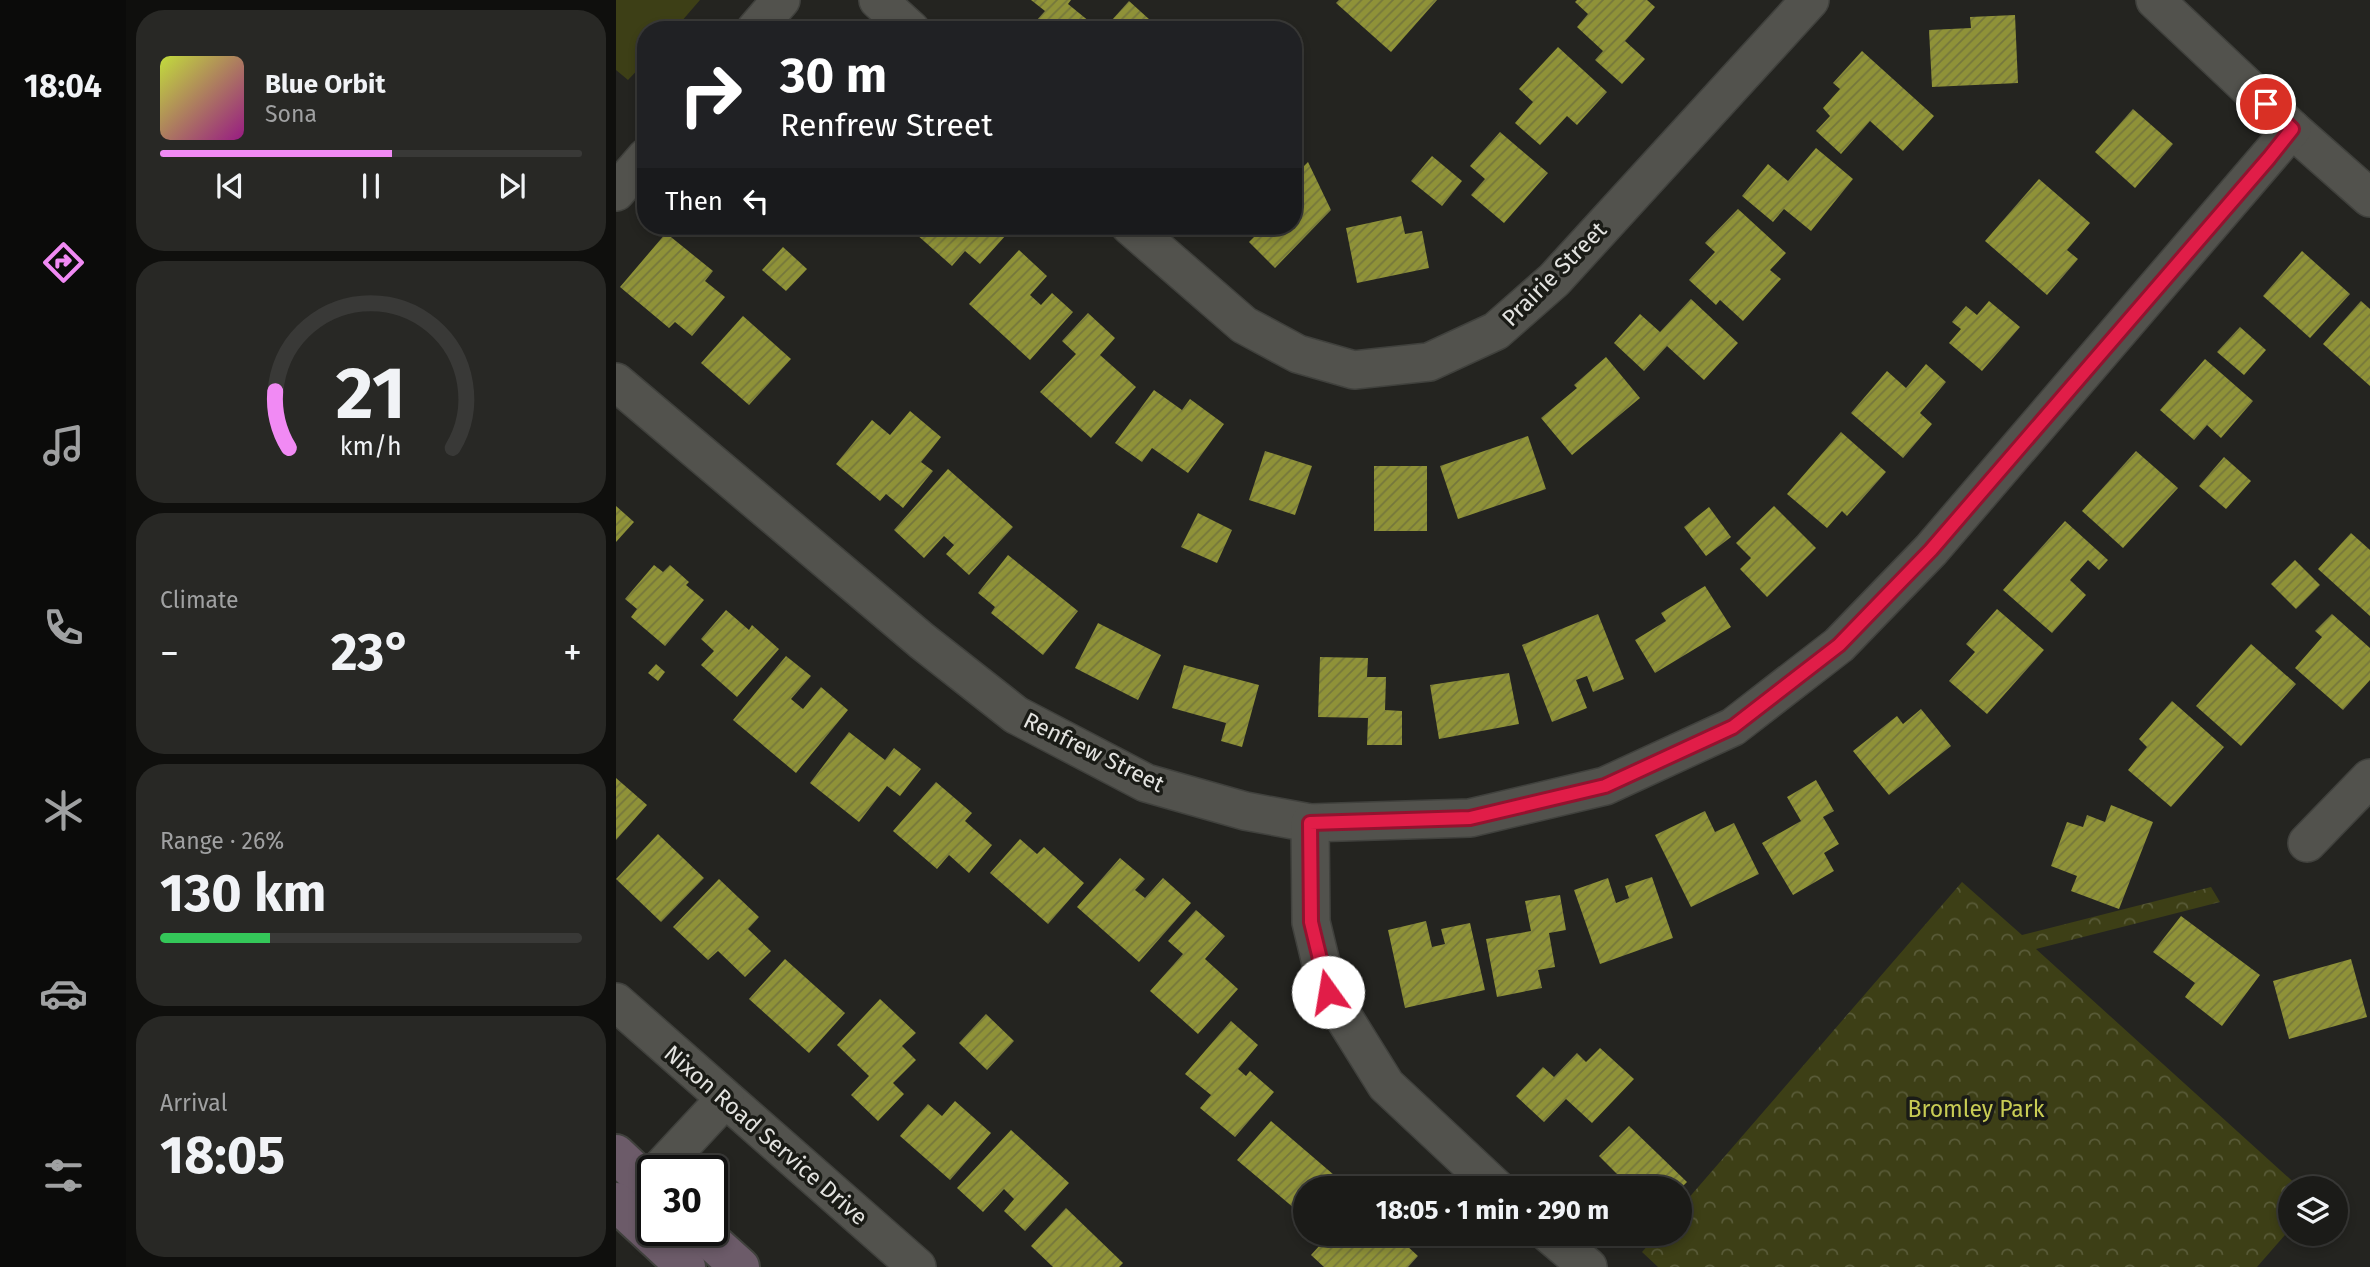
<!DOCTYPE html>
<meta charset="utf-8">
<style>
:root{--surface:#1b1b18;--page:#282825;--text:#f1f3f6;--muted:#a0a1a2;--line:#393937;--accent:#f18af4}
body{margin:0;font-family:"Fira Sans",sans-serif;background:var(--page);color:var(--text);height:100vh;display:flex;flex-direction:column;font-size:26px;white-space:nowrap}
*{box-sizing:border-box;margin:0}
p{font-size:23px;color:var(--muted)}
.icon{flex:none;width:38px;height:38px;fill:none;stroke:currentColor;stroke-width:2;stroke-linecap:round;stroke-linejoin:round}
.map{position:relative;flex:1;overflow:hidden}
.sheet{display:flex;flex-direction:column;gap:10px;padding:10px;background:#0f0f0d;width:490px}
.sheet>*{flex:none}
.hud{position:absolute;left:21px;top:21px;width:665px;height:214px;border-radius:28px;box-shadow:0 4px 10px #0003,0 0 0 2px var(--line);background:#202124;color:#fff;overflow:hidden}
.fabs{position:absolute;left:1662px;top:1176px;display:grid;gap:14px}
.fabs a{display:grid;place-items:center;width:70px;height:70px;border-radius:50%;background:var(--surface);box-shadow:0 4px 10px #0003,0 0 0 2px var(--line);font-size:35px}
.speed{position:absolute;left:21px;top:1155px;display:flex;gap:14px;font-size:35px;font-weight:700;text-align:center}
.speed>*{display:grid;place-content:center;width:91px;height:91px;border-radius:50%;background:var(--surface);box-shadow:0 4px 10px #0003,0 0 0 2px var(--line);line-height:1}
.speed .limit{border:4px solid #111;border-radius:10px;background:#fff;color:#111}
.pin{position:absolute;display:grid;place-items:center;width:60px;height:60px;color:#fff;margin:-30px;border:4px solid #fff;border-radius:50%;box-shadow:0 2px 7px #0007}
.me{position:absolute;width:77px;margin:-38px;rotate:347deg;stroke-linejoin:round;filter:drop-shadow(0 0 5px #0008)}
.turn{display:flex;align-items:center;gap:24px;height:147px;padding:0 28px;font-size:32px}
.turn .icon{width:91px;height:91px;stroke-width:2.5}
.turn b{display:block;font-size:49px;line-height:60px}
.then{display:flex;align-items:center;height:66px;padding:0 28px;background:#0003;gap:14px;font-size:26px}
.big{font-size:52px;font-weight:700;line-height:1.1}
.sheet .tile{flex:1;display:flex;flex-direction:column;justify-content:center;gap:10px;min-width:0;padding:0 24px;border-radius:28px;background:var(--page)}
.sheet .dial{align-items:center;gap:0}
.dial svg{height:182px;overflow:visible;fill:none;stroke:var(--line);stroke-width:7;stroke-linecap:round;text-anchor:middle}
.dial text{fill:var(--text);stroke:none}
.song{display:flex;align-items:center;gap:21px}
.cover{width:84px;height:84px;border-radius:10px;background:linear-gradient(135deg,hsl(70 70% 55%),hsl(310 70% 35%))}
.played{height:7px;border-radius:4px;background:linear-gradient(90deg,var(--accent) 55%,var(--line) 55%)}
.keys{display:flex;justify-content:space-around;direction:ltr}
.heat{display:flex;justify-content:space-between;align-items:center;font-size:38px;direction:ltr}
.charge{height:10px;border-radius:5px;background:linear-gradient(90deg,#34c759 26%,var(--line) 0)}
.trip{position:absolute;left:677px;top:1176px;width:399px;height:70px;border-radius:35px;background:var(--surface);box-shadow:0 4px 10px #0003,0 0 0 2px var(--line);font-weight:700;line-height:70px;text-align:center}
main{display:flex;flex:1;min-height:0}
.tab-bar{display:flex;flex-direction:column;width:126px;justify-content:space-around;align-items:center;background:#0b0b0a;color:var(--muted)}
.tab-bar .icon{width:49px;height:49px}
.tab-bar .active{color:var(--accent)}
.tab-bar b{font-size:32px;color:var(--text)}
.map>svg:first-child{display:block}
.forest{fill:url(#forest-crowns)}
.garden{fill:#3d3f16}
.building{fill:url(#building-hatch)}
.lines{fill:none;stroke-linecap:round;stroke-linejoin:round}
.minor-casing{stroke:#40413d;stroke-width:40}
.secondary-casing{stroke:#40413d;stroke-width:42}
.minor{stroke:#52524d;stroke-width:37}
.secondary{stroke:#6c5b69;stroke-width:38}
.route-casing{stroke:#92132f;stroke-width:18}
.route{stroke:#e11d48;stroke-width:12}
.labels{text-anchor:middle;stroke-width:7;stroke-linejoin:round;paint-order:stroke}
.street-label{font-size:23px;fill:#e3e3e0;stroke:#1a1b16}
.park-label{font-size:23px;fill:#c8cc54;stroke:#1a1b16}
</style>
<main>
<nav class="tab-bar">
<b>18:04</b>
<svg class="icon active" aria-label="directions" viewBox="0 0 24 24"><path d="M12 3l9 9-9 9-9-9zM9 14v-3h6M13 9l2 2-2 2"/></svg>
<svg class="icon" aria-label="music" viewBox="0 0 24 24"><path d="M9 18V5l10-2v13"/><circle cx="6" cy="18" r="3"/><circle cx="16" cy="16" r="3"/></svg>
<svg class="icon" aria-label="phone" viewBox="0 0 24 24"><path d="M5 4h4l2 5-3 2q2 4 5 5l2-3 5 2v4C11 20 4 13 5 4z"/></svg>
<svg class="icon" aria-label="climate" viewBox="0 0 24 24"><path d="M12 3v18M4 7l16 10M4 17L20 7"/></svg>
<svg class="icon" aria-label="car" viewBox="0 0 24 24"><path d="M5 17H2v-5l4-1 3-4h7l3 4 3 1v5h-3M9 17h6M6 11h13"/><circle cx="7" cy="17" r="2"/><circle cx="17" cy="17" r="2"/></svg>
<svg class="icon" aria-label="filters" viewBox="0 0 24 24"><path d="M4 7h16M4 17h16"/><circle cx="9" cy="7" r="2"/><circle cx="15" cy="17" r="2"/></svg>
</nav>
<section class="sheet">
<div class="tile">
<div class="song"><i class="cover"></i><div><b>Blue Orbit</b><p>Sona</p></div></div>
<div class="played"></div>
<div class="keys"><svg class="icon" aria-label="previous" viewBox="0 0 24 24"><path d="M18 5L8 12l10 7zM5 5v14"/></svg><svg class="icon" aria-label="pause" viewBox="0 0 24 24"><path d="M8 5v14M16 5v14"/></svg><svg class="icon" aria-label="next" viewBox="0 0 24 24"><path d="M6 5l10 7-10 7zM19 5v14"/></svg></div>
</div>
<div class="tile dial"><svg viewBox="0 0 100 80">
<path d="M14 69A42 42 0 1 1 86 69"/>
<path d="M14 69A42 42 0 0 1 8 44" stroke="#f18af4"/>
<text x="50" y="56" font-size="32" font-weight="700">21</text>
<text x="50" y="72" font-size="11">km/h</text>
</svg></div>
<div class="tile"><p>Climate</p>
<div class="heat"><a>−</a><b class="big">23°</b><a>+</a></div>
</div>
<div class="tile"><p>Range · 26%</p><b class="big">130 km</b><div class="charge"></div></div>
<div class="tile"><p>Arrival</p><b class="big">18:05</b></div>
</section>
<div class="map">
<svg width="1754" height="1267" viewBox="0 0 1754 1267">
<defs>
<pattern id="forest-crowns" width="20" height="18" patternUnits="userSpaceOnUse" patternTransform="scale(1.75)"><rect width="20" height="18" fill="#3d3f16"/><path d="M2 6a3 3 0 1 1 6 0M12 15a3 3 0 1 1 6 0" fill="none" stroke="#595b38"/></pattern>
<pattern id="building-hatch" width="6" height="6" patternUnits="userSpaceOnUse" patternTransform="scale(1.75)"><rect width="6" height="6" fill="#8f9238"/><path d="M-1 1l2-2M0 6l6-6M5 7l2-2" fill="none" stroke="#75773c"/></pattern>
</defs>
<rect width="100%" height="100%" fill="#242420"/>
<!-- forest -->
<polygon class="forest" points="1346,882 1406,935 1595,887 1604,902 1420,949 1684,1188 1675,1188 1675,1228 1641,1267 1042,1267 1026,1252 1042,1234 1064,1234 1064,1208"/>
<!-- garden -->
<polygon class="garden" points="0,0 84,0 58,30 30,30 30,61 12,80 0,70"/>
<!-- building -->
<g class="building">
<polygon points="415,0 455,0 452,4 474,22 468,30 431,30 420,21 429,11"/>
<polygon points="723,0 821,0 775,52 720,3"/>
<polygon points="961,0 1031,0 1039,7 1009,41 1029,59 1006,84 979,60 987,51 961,27 972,14 959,2"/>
<polygon points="513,1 545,30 487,30"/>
<polygon points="1399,15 1402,83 1316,87 1313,30 1355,28 1354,17"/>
<polygon points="942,47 991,92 961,125 951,116 924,145 899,123 917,102 903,89"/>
<polygon points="1246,51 1318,116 1287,151 1254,121 1225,154 1200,131 1214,116 1207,108 1224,89 1217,83"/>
<polygon points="1517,109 1557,144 1519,188 1479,152"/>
<polygon points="884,132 932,173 888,223 855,195 869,179 854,166"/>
<polygon points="1200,148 1237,179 1195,231 1168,209 1157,222 1126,196 1152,164 1172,181"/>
<polygon points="816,156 846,181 826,206 795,181"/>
<polygon points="692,162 715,210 659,268 633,242 649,226 677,226 677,177"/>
<polygon points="1423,179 1474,223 1451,250 1462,259 1431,295 1369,241"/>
<polygon points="1122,209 1170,253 1154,270 1165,279 1127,321 1104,300 1100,305 1073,280 1099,252 1089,243"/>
<polygon points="785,216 789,234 806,231 813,268 741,283 730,228"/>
<polygon points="308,226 379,226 390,235 364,264 349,251 336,266 300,234"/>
<polygon points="50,233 97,271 89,281 109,297 76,336 59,322 53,328 4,287"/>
<polygon points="167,247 191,269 170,291 146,270"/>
<polygon points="403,250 431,276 414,295 425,305 436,293 457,312 414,360 353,304"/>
<polygon points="1686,251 1734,294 1694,338 1647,296"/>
<polygon points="1075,299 1122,343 1088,380 1051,346 1028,371 998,343 1024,314 1044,332"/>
<polygon points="1373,301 1404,327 1366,371 1333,343 1345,329 1336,322 1350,306 1361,315"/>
<polygon points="1745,301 1754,309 1754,386 1707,344"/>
<polygon points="472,313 499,338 484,355 520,387 475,438 424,392 460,354 446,341"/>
<polygon points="127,316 175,359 133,405 85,363"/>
<polygon points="1624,327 1650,350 1628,375 1601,352"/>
<polygon points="990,357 1024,398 956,455 925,418 961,388 958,385"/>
<polygon points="1589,359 1637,401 1605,438 1591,425 1578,440 1544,410"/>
<polygon points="1310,364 1330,382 1304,413 1316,424 1287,458 1235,413 1271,371 1290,388"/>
<polygon points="538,390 566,410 574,399 608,424 572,473 536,448 526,462 499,443"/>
<polygon points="294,411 325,437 305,462 317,471 287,508 270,494 264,501 220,464 256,420 274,435"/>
<polygon points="1225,432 1270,472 1231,516 1226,511 1211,528 1171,494"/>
<polygon points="912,436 930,489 842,519 824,466"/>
<polygon points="649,451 696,466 679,515 633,500"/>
<polygon points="1520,451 1562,488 1507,548 1466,511"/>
<polygon points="1608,457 1635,481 1610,509 1583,486"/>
<rect x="758" y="466" width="53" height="65"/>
<polygon points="332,469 397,527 353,575 330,554 338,545 328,536 308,558 278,530"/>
<polygon points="0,506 18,522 0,542"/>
<polygon points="1158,506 1200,548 1151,597 1124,569 1135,558 1120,543"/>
<polygon points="1093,507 1115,537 1090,556 1068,527"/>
<polygon points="582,513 616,530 601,563 565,547"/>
<polygon points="1449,521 1492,560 1483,570 1472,560 1454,580 1470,595 1436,633 1387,590"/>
<polygon points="1735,533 1754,550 1754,616 1702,569"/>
<polygon points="392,555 462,611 427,655 375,613 379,607 362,593"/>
<polygon points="1679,560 1704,585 1680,609 1655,584"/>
<polygon points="38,565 47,572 54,565 73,582 70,585 88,600 49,646 15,617 21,609 9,599"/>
<polygon points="1089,586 1115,627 1039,673 1019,640 1050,621 1045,613"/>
<polygon points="1381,609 1428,650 1371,714 1333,681 1359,652 1350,644"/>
<polygon points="110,610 133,630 136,625 163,649 121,697 85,665 98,651 85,639"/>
<polygon points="982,614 1008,679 977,692 971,676 960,680 971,708 936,722 906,645"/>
<polygon points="1716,614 1754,648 1754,680 1727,710 1679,668 1706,637 1699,631"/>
<polygon points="482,623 545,655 522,700 459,668"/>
<polygon points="1635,644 1680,684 1625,746 1580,706"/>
<polygon points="170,656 195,676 175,699 187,709 205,687 232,710 180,773 117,720"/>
<polygon points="704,657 752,658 751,677 770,677 769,710 786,711 786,745 751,745 752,718 702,717"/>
<polygon points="40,664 49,672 42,681 32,673"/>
<polygon points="568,665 643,685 626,747 605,741 610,723 556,708"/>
<polygon points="893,673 903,724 823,739 814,685"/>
<polygon points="1556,701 1608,747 1555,807 1512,770 1531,747 1523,739"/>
<polygon points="1305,709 1335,746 1273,795 1237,751 1281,716 1287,724"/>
<polygon points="233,732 269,760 278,748 305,769 284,796 271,786 243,822 194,783"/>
<polygon points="0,778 31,805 0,840"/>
<polygon points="1200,780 1218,811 1207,817 1223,844 1208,853 1218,871 1177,895 1146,843 1185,821 1171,797"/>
<polygon points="320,782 356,813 349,821 376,845 353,873 333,855 321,869 277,831"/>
<polygon points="1495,805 1537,822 1503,909 1455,891 1461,876 1435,866 1451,822 1467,827 1471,815 1489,822"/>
<polygon points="1089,811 1099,832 1118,823 1143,874 1075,907 1039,835"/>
<polygon points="42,834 88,878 45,922 0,879"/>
<polygon points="404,839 421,854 428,847 468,883 432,924 374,873"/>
<polygon points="504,858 529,879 519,890 529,898 547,878 575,903 523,962 461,907"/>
<polygon points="1036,877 1057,938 984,964 958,890 992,878 1000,903 1013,898 1009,886"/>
<polygon points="103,879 143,917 132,929 155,951 129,977 102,951 92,960 57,927"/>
<polygon points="944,895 950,930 933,933 939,967 922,970 926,988 881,997 870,939 915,931 909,901"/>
<polygon points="580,910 609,936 589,959 622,989 582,1034 534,991 567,954 552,941"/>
<polygon points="1565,916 1644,975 1606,1026 1569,997 1579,983 1537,952"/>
<polygon points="810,921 816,947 829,944 825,929 854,923 869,990 789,1008 772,930"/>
<polygon points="169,959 229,1013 193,1053 133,999"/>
<polygon points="1735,959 1751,1017 1673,1039 1657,981"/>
<polygon points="264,999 300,1033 286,1046 300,1060 277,1083 288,1094 262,1121 235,1095 253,1076 221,1045"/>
<polygon points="370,1014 398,1041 371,1070 343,1043"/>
<polygon points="615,1021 642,1045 622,1069 630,1076 634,1071 658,1092 619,1137 584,1108 595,1095 569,1074"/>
<polygon points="984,1048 1018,1079 976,1123 950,1099 928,1122 900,1096 927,1067 938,1077 961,1053 970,1062"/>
<polygon points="339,1101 375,1133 334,1180 284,1136 312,1104 326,1116"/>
<polygon points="655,1121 718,1175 707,1188 690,1188 690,1209 685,1214 621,1160"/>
<polygon points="1013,1126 1071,1182 1065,1188 1015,1188 983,1156"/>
<polygon points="395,1130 453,1183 409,1231 388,1211 398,1199 388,1189 367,1212 341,1188"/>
<polygon points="450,1208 507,1263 503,1267 437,1267 415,1246"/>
<polygon points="714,1234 758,1234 755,1237 768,1248 779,1235 802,1256 792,1267 708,1267 695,1255"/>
</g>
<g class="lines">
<defs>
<g id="minor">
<polyline points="262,0 295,30"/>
<polyline points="1539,0 1676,129 1754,198"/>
<polyline points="139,30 165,0"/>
<polyline points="0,192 30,157"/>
<polyline points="514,226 628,325 682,354 738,370 813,362 880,331 938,280 1194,0"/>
<polyline points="0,382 306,641 400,715 530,783 629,811 694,823 854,818 989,786 1117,727 1223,645 1315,550 1676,129"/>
<polyline points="694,823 695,922 712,992 770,1085 880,1188"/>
<polyline points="1691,843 1754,778"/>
<polyline points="0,1002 301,1267"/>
<polyline points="42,1171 109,1099"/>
<polyline points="933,1234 972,1267"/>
</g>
<g id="secondary">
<polyline points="0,1154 37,1189"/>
<polyline points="0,1202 70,1267"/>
<polyline points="83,1230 124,1267"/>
</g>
</defs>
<!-- minor casing -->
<use href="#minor" class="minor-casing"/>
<!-- secondary casing -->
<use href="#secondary" class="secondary-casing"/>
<!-- minor -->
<use href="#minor" class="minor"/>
<!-- secondary -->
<use href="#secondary" class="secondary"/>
</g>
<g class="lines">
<defs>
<polyline id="route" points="712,992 695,922 694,823 854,818 989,786 1117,727 1223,645 1315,550 1653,158 1676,129 1650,104"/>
</defs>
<!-- route casing -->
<use href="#route" class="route-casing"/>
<!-- route -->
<use href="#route" class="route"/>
</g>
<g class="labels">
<!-- street labels -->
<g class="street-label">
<text transform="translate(938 274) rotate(-45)" y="8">Prairie Street</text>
<text transform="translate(478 752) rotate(26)" y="8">Renfrew Street</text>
<text transform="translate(150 1135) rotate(41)" y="8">Nixon Road Service Drive</text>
</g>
<!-- park labels -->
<g class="park-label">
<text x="1360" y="1117">Bromley Park</text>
</g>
</g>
</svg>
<div class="fabs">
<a><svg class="icon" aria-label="layers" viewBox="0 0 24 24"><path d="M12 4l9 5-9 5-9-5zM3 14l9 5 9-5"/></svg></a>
</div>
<div class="speed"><div class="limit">30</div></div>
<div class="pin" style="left:1650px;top:104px;background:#d93025"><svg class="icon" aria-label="arrive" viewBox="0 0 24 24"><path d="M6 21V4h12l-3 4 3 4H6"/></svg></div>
<svg class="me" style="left:712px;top:992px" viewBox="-20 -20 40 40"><circle r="19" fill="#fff"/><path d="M0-13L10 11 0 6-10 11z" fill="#e11d48"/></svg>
<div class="trip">18:05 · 1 min · 290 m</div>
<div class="hud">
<div class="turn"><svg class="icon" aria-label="right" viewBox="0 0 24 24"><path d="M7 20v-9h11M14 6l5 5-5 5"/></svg><div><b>30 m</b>Renfrew Street</div></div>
<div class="then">Then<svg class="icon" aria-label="left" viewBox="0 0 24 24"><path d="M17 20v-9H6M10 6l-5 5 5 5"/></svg></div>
</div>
</div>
</main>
